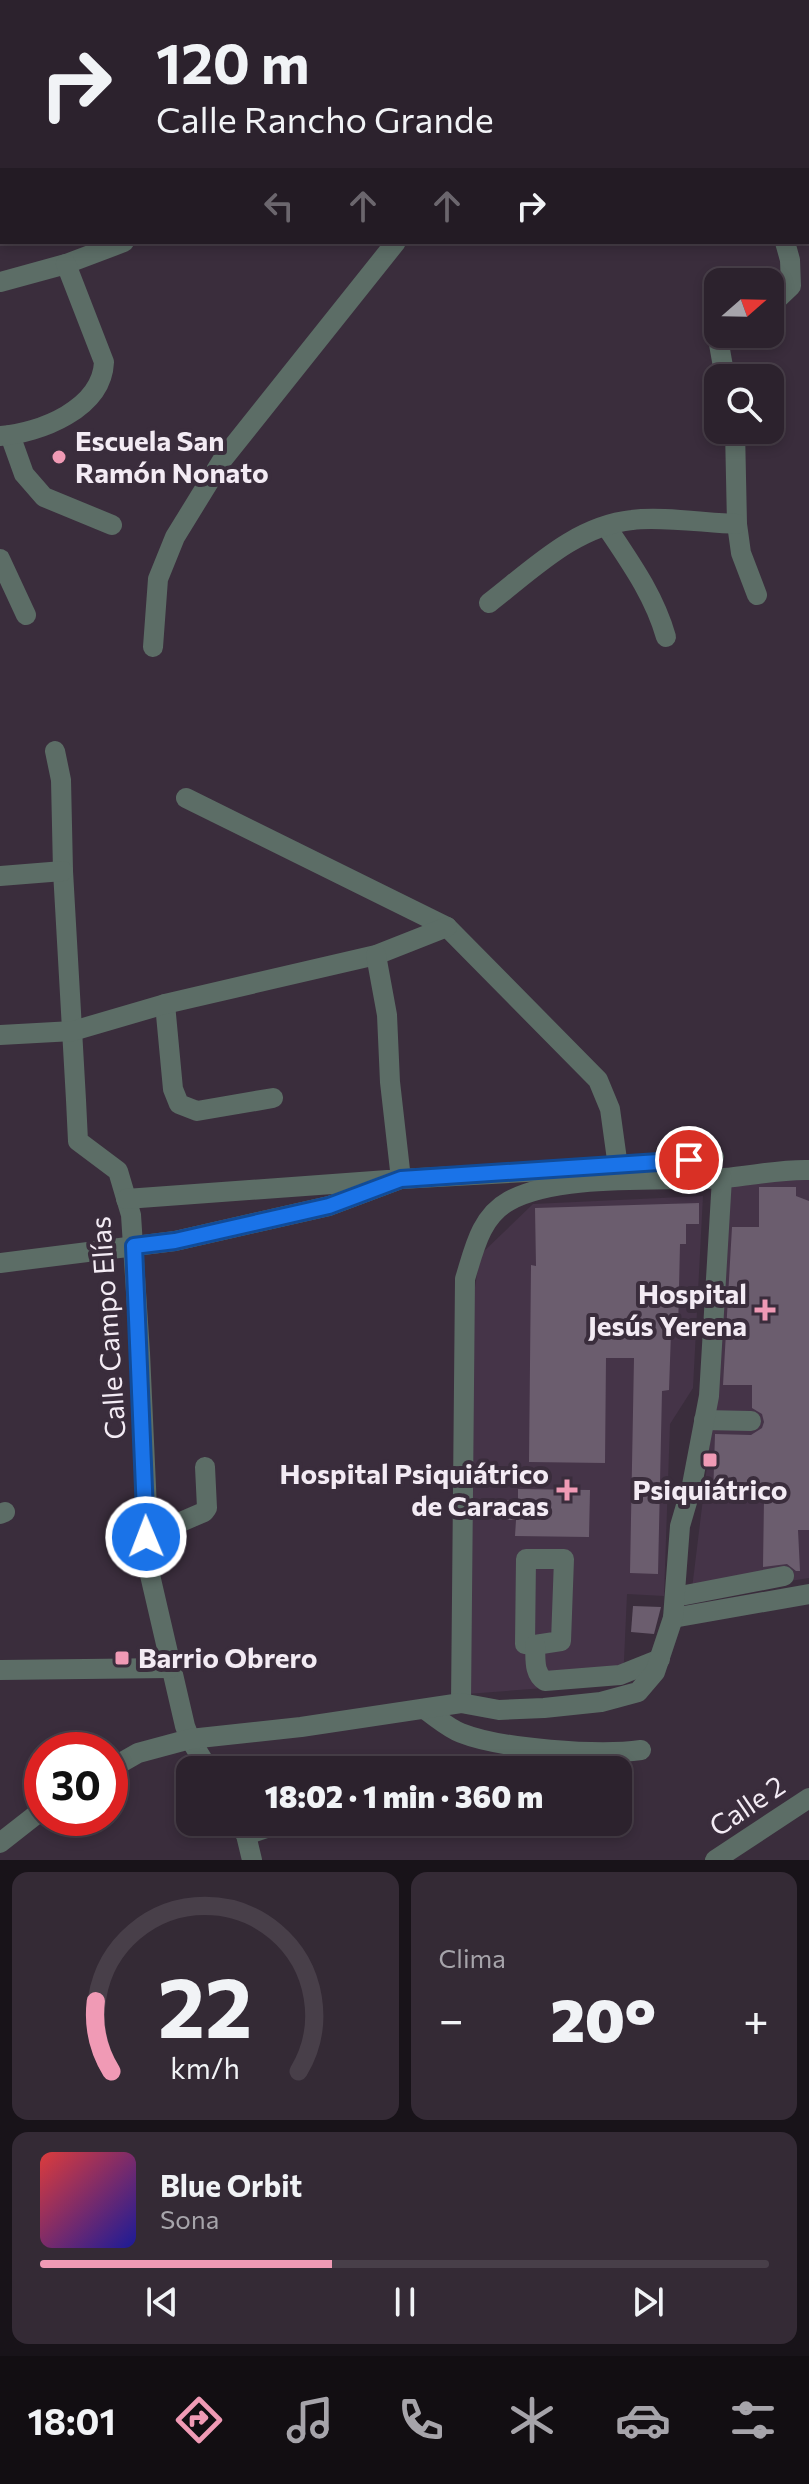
<!DOCTYPE html>
<html lang="es">
<meta charset="utf-8">
<style>
:root{--surface:#2c222d;--page:#342a35;--text:#f1f3f6;--muted:#a6a4aa;--line:#483f49;--accent:#f09ab5}
body{margin:0;font-family:Commissioner,sans-serif;background:var(--page);color:var(--text);height:100vh;display:flex;flex-direction:column;font-size:30px;white-space:nowrap}
*{box-sizing:border-box;margin:0}
p{font-size:26px;color:var(--muted)}
.icon{flex:none;width:44px;height:44px;fill:none;stroke:currentColor;stroke-width:2;stroke-linecap:round;stroke-linejoin:round}
.map{position:relative;height:1860px;overflow:hidden}
.sheet{display:flex;flex-direction:column;gap:12px;padding:12px;background:#181319;flex:1}
.sheet>*{flex:none}
.top-card{position:absolute;left:0px;top:0px;width:810px;height:244px;box-shadow:0 4px 12px #0003,0 0 0 2px var(--line);background:#2c222d;color:var(--text);overflow:hidden}
.needle{width:52px;rotate:70deg}
.fabs{position:absolute;left:704px;top:268px;display:grid;gap:16px}
.fabs a{display:grid;place-items:center;width:80px;height:80px;border-radius:16px;background:var(--surface);box-shadow:0 4px 12px #0003,0 0 0 2px var(--line);font-size:40px}
.speed{position:absolute;left:24px;top:1732px;display:flex;gap:16px;font-size:40px;font-weight:700;text-align:center}
.speed>*{display:grid;place-content:center;width:104px;height:104px;border-radius:50%;background:var(--surface);box-shadow:0 4px 12px #0003,0 0 0 2px var(--line);line-height:1}
.speed .limit{border:12px solid #d22;background:#fff;color:#111}
.pin{position:absolute;display:grid;place-items:center;width:68px;height:68px;color:#fff;margin:-34px;border:4px solid #fff;border-radius:50%;box-shadow:0 2px 8px #0007}
.me{position:absolute;width:88px;margin:-44px;rotate:359deg;stroke-linejoin:round;filter:drop-shadow(0 0 6px #0008)}
.turn{display:flex;align-items:center;gap:28px;height:168px;padding:0 24px;font-size:36px}
.turn .icon{width:104px;height:104px;stroke-width:2.5}
.turn b{display:block;font-size:56px;line-height:68px}
.lanes{display:flex;align-items:center;height:76px;padding:0 24px;background:#0003;justify-content:center;gap:40px;direction:ltr}
.lanes .off{opacity:.35}
.big{font-size:60px;font-weight:800;line-height:1.1}
.sheet .widget{flex:1;display:flex;flex-direction:column;justify-content:center;gap:12px;min-width:0;padding:0 28px;border-radius:16px;background:var(--page)}
.sheet .dial{align-items:center;gap:0}
.dial svg{height:208px;overflow:visible;fill:none;stroke:var(--line);stroke-width:7;stroke-linecap:round;text-anchor:middle}
.dial text{fill:var(--text);stroke:none}
.song{display:flex;align-items:center;gap:24px}
.cover{width:96px;height:96px;border-radius:12px;background:linear-gradient(135deg,hsl(0 70% 55%),hsl(240 70% 35%))}
.played{height:8px;border-radius:4px;background:linear-gradient(90deg,var(--accent) 40%,var(--line) 40%)}
.keys{display:flex;justify-content:space-around;direction:ltr}
.heat{display:flex;justify-content:space-between;align-items:center;font-size:44px;direction:ltr}
.sheet .tiles{flex:1;display:grid;gap:12px;grid-template-columns:1fr 1fr}
.widget:last-child{grid-column:span 2}
.trip{position:absolute;left:176px;top:1756px;width:456px;height:80px;border-radius:16px;background:var(--surface);box-shadow:0 4px 12px #0003,0 0 0 2px var(--line);font-weight:800;line-height:80px;text-align:center}
.tab-bar{display:flex;height:128px;justify-content:space-around;align-items:center;background:#120e12;color:var(--muted)}
.tab-bar .icon{width:56px;height:56px}
.tab-bar .selected{color:var(--accent)}
.tab-bar b{font-size:36px;color:var(--text)}
.map>svg:first-child{display:block}
.built{fill:#453448}
.building{fill:#6b5d6e}
.lines{fill:none;stroke-linecap:round;stroke-linejoin:round}
.minor{stroke:#5c6d66;stroke-width:20}
.route-casing{stroke:#114b97;stroke-width:20}
.route{stroke:#1a73e8;stroke-width:14}
.poi-dot{fill:#f09ab5;stroke:#3a2d3c;stroke-width:3}
.labels{text-anchor:middle;stroke-width:8;stroke-linejoin:round;paint-order:stroke}
.poi-label{font-size:28px;font-weight:bold;fill:#f3ebf4;stroke:#3a2d3c;text-anchor:start}
.street-label{font-size:28px;fill:#f3ebf4;stroke:#3a2d3c}
</style>
<div class="map">
<svg width="809" height="1860" viewBox="0 0 809 1860">
<rect width="100%" height="100%" fill="#3a2d3c"/>
<!-- built -->
<g class="built">
<polygon points="809,1177 809,1578 691,1597 711,1433 730,1187"/>
<polygon points="703,1196 693,1388 670,1424 664,1596 627,1594 623,1682 467,1694 467,1339 480,1255 533,1204"/>
</g>
<!-- building -->
<g class="building">
<polygon points="759,1187 796,1187 796,1196 809,1201 809,1530 798,1530 800,1571 796,1571 787,1564 763,1567 764,1499 713,1498 715,1434 751,1435 762,1428 764,1422 762,1414 752,1408 752,1385 723,1385 732,1227 759,1227"/>
<polygon points="699,1203 699,1224 686,1224 686,1244 680,1244 678,1332 671,1332 669,1390 662,1391 658,1574 630,1573 634,1358 606,1358 605,1463 529,1462 531,1265 536,1266 535,1208"/>
<polygon points="518,1489 590,1490 589,1537 515,1536 516,1520 499,1520 499,1500 518,1500"/>
<polygon points="633,1606 661,1607 654,1634 631,1632"/>
</g>
<g class="lines">
<!-- minor -->
<g class="minor">
<polyline points="130,0 132,2"/>
<polyline points="459,0 460,2"/>
<polyline points="229,2 232,0"/>
<polyline points="487,2 499,0"/>
<polyline points="808,8 809,2"/>
<polyline points="0,167 2,168"/>
<polyline points="0,282 66,264 124,242"/>
<polyline points="770,306 791,286 790,260 785,242"/>
<polyline points="725,378 719,344 729,334"/>
<polyline points="735,430 737,524 741,553 757,595"/>
<polyline points="10,435 24,474 44,497 112,525"/>
<path d="M0 436C40 433 102 409 104 362L66 264"/>
<path d="M606 526C630 562 654 595 666 637"/>
<polyline points="0,559 26,615"/>
<path d="M489 603C533 569 575 526 632 520 660 516 706 523 737 524"/>
<polyline points="153,647 158,579 175,537 223,459 396,242"/>
<polyline points="55,751 61,780 63,871 76,1100 78,1141 118,1171 131,1215 140,1353 150,1575 185,1726 190,1739 209,1770"/>
<polyline points="186,798 447,927 598,1080 610,1109 618,1167"/>
<polyline points="0,876 63,871"/>
<polyline points="165,1004 173,1089 179,1104 197,1111 273,1098"/>
<polyline points="0,1035 73,1031 165,1004 376,955 447,927"/>
<polyline points="126,1199 401,1179 390,1082 387,1015 376,955"/>
<polyline points="0,1263 175,1241 329,1206 401,1179 618,1167 714,1157"/>
<polyline points="704,1420 751,1421"/>
<polyline points="0,1514 5,1512"/>
<polyline points="146,1537 204,1512 207,1508 205,1467"/>
<polygon points="526,1559 564,1559 561,1641 535,1645 525,1644"/>
<polyline points="675,1597 784,1576"/>
<polyline points="673,1618 809,1594"/>
<path d="M535 1645C536 1658 533 1673 545 1681L620 1675 660 1659"/>
<polyline points="0,1670 170,1668"/>
<path d="M461 1703 465 1279C474 1250 480 1217 509 1201 559 1173 664 1182 723 1178 751 1176 780 1169 809 1170"/>
<path d="M424 1709C436 1717 448 1728 461 1733 501 1749 599 1756 641 1750"/>
<polyline points="110,1769 138,1753 190,1739 301,1727 461,1703 499,1710 544,1708 601,1702 638,1692 655,1672 673,1618 680,1526 692,1485 709,1396 722,1178"/>
<polyline points="238,1822 246,1835 252,1860"/>
<polyline points="246,1835 284,1822"/>
<polyline points="0,1843 42,1810"/>
<polyline points="715,1860 809,1798"/>
</g>
</g>
<g class="lines">
<defs>
<polyline id="route" points="146,1537 134,1246 175,1241 329,1206 401,1179 689,1160"/>
</defs>
<!-- route casing -->
<use href="#route" class="route-casing"/>
<!-- route -->
<use href="#route" class="route"/>
</g>
<!-- markers -->
<g class="poi-dot">
<circle cx="59" cy="457" r="8"/>
<path d="M761 1298h8v8h8v8h-8v8h-8v-8h-8v-8h8z"/>
<rect x="702" y="1452" width="16" height="16" rx="4"/>
<path d="M563 1478h8v8h8v8h-8v8h-8v-8h-8v-8h8z"/>
<rect x="114" y="1650" width="16" height="16" rx="4"/>
</g>
<g class="labels">
<!-- poi labels -->
<g class="poi-label">
<text x="75" y="451">Escuela San<tspan x="75" dy="32">Ramón Nonato</tspan></text>
<text x="747" y="1304" text-anchor="end">Hospital<tspan x="747" dy="32">Jesús Yerena</tspan></text>
<text x="549" y="1484" text-anchor="end">Hospital Psiquiátrico<tspan x="549" dy="32">de Caracas</tspan></text>
<text x="710" y="1500" text-anchor="middle">Psiquiátrico</text>
<text x="138" y="1668">Barrio Obrero</text>
</g>
<!-- street labels -->
<g class="street-label">
<text transform="translate(108 1328) rotate(-94)" y="10">Calle Campo Elías</text>
<text transform="translate(747 1806) rotate(-34)" y="10">Calle 2</text>
</g>
</g>
</svg>
<div class="fabs">
<a><svg class="needle" viewBox="-14 -14 28 28"><path d="M0-13l5 13h-10z" fill="#e53935"/><path d="M0 13l5-13h-10z" fill="#a6a4aa"/></svg></a>
<a><svg class="icon" aria-label="search" viewBox="0 0 24 24"><circle cx="10" cy="10" r="6"/><path d="M15 15l6 6"/></svg></a>
</div>
<div class="speed"><div class="limit">30</div></div>
<div class="pin" style="left:689px;top:1160px;background:#d93025"><svg class="icon" aria-label="arrive" viewBox="0 0 24 24"><path d="M6 21V4h12l-3 4 3 4H6"/></svg></div>
<svg class="me" style="left:146px;top:1537px" viewBox="-20 -20 40 40"><circle r="17" fill="#1a73e8" stroke="#fff" stroke-width="3"/><path d="M0-11L8 9 0 5-8 9z" fill="#fff"/></svg>
<div class="trip">18:02 · 1 min · 360 m</div>
<div class="top-card">
<div class="turn"><svg class="icon" aria-label="right" viewBox="0 0 24 24"><path d="M7 20v-9h11M14 6l5 5-5 5"/></svg><div><b>120 m</b>Calle Rancho Grande</div></div>
<div class="lanes"><svg class="icon off" aria-label="left" viewBox="0 0 24 24"><path d="M17 20v-9H6M10 6l-5 5 5 5"/></svg><svg class="icon off" aria-label="ahead" viewBox="0 0 24 24"><path d="M12 20V5M6 11l6-6 6 6"/></svg><svg class="icon off" aria-label="ahead" viewBox="0 0 24 24"><path d="M12 20V5M6 11l6-6 6 6"/></svg><svg class="icon" aria-label="right" viewBox="0 0 24 24"><path d="M7 20v-9h11M14 6l5 5-5 5"/></svg></div>
</div>
</div>
<section class="sheet">
<div class="tiles">
<div class="widget dial"><svg viewBox="0 0 100 80">
<path d="M14 69A42 42 0 1 1 86 69"/>
<path d="M14 69A42 42 0 0 1 8 42" stroke="#f09ab5"/>
<text x="50" y="56" font-size="32" font-weight="700">22</text>
<text x="50" y="72" font-size="11">km/h</text>
</svg></div>
<div class="widget"><p>Clima</p>
<div class="heat"><a>−</a><b class="big">20°</b><a>+</a></div>
</div>
<div class="widget">
<div class="song"><i class="cover"></i><div><b>Blue Orbit</b><p>Sona</p></div></div>
<div class="played"></div>
<div class="keys"><svg class="icon" aria-label="previous" viewBox="0 0 24 24"><path d="M18 5L8 12l10 7zM5 5v14"/></svg><svg class="icon" aria-label="pause" viewBox="0 0 24 24"><path d="M8 5v14M16 5v14"/></svg><svg class="icon" aria-label="next" viewBox="0 0 24 24"><path d="M6 5l10 7-10 7zM19 5v14"/></svg></div>
</div>
</div>
</section>
<nav class="tab-bar">
<b>18:01</b>
<svg class="icon selected" aria-label="directions" viewBox="0 0 24 24"><path d="M12 3l9 9-9 9-9-9zM9 14v-3h6M13 9l2 2-2 2"/></svg>
<svg class="icon" aria-label="music" viewBox="0 0 24 24"><path d="M9 18V5l10-2v13"/><circle cx="6" cy="18" r="3"/><circle cx="16" cy="16" r="3"/></svg>
<svg class="icon" aria-label="phone" viewBox="0 0 24 24"><path d="M5 4h4l2 5-3 2q2 4 5 5l2-3 5 2v4C11 20 4 13 5 4z"/></svg>
<svg class="icon" aria-label="climate" viewBox="0 0 24 24"><path d="M12 3v18M4 7l16 10M4 17L20 7"/></svg>
<svg class="icon" aria-label="car" viewBox="0 0 24 24"><path d="M5 17H2v-5l4-1 3-4h7l3 4 3 1v5h-3M9 17h6M6 11h13"/><circle cx="7" cy="17" r="2"/><circle cx="17" cy="17" r="2"/></svg>
<svg class="icon" aria-label="filters" viewBox="0 0 24 24"><path d="M4 7h16M4 17h16"/><circle cx="9" cy="7" r="2"/><circle cx="15" cy="17" r="2"/></svg>
</nav>
